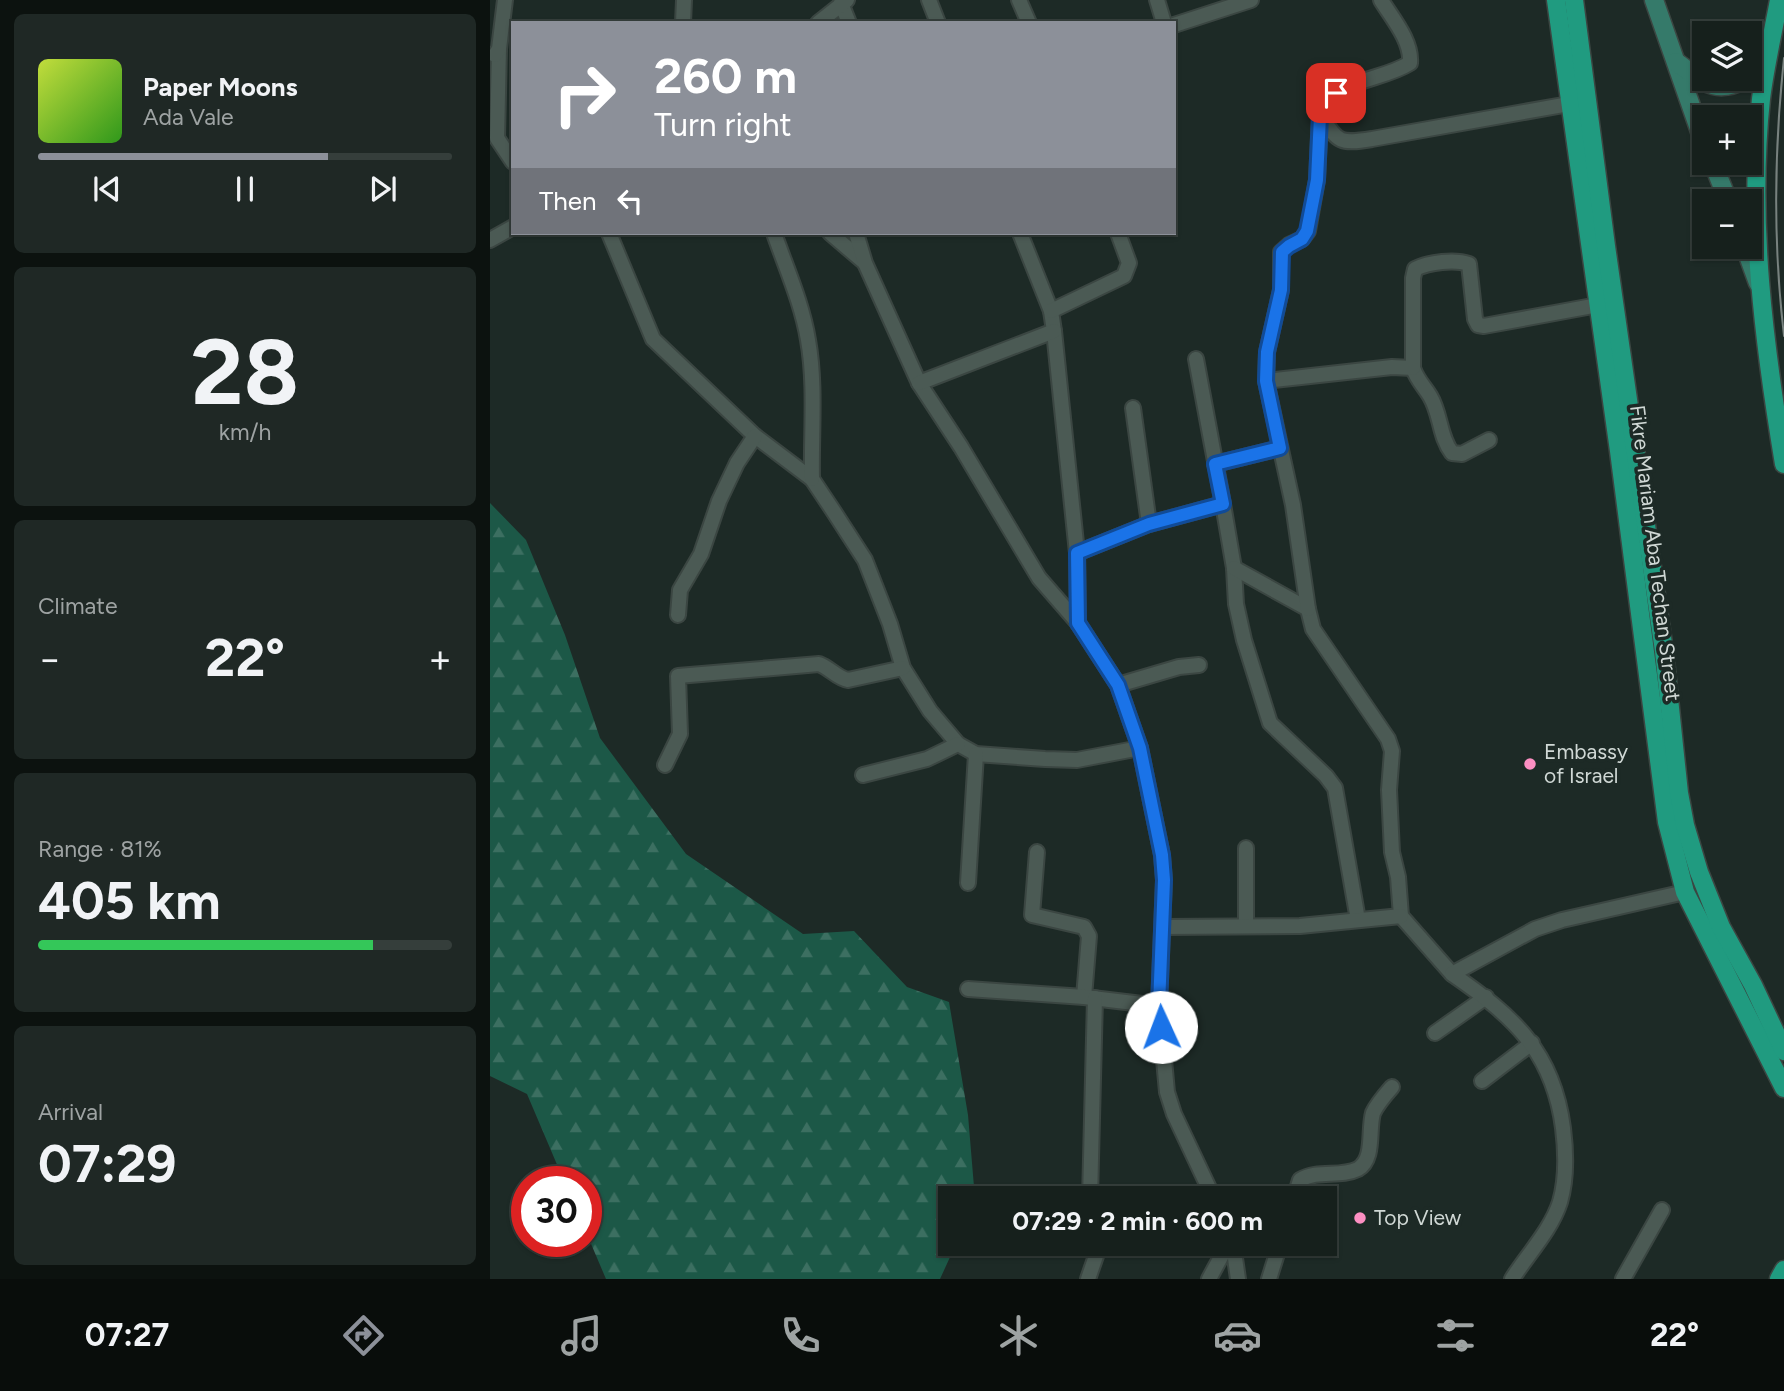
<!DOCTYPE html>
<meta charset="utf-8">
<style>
:root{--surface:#16201c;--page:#1f2825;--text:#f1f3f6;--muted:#9ea3a3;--line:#353e3b;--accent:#8c9099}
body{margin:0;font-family:Figtree,sans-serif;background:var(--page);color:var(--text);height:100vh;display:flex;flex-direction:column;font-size:26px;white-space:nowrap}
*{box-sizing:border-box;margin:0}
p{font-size:23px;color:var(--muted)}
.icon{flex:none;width:38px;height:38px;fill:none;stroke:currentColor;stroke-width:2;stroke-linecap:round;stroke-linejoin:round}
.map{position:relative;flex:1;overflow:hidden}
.details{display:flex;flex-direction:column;gap:14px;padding:14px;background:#0c120f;width:490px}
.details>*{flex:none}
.hud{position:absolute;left:21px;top:21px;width:665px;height:214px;border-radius:0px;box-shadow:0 2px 5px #0004,0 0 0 2px var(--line);background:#8c9099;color:#fff;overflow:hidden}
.fabs{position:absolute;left:1202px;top:21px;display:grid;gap:14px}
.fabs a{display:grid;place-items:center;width:70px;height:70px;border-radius:0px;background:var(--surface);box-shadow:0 2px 5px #0004,0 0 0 2px var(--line);font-size:35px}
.speed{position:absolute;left:21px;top:1166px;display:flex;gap:14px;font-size:35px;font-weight:700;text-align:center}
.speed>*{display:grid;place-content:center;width:91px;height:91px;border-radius:50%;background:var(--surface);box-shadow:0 2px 5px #0004,0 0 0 2px var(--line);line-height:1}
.speed .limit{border:10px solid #d22;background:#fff;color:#111}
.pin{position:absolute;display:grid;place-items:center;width:60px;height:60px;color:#fff;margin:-30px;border-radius:14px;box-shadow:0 4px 10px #0006}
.me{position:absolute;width:77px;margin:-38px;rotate:358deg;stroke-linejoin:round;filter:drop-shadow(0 0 5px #0008)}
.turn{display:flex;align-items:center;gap:24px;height:147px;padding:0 28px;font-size:32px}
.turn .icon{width:91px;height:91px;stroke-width:2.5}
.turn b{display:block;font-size:49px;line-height:60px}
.then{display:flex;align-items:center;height:66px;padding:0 28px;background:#0003;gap:14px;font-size:26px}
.big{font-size:52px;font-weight:700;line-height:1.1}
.details .tile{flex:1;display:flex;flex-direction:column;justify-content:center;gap:10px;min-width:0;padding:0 24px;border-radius:10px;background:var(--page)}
.details .dial{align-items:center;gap:0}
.dial b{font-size:91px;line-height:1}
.song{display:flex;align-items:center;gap:21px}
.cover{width:84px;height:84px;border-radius:10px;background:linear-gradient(135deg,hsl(70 70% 55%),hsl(110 70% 35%))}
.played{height:7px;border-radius:4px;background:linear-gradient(90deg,var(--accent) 70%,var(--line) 70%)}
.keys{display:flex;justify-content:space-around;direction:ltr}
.heat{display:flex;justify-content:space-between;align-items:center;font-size:38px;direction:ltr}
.charge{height:10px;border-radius:5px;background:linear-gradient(90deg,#34c759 81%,var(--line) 0)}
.trip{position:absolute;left:448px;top:1186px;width:399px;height:70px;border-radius:0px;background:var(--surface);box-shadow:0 2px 5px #0004,0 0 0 2px var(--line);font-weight:700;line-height:70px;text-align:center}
.menu{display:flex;height:112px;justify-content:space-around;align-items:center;background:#090d0b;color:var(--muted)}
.menu .icon{width:49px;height:49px}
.menu .selected{color:var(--accent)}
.menu b{font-size:32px;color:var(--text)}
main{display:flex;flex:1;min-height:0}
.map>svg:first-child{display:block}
.forest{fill:url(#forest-firs)}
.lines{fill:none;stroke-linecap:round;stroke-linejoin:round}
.minor-casing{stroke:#3b4642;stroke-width:18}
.secondary-casing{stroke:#3b4642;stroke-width:21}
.primary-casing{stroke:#3b4642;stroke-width:21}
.minor{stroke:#4b5a54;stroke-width:14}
.secondary{stroke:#357a6a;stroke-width:18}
.primary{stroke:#209b80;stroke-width:18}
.tram{stroke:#78827f;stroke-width:2}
.route-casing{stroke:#114b97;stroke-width:18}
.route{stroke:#1a73e8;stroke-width:12}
.poi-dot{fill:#fc8fc2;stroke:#1d2a26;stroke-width:2.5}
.labels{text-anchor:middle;stroke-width:7;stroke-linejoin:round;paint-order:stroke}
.street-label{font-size:21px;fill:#d0d8d5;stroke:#1d2a26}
.poi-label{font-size:21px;fill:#d0d8d5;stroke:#1d2a26;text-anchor:start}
</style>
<main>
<section class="details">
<div class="tile">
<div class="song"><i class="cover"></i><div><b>Paper Moons</b><p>Ada Vale</p></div></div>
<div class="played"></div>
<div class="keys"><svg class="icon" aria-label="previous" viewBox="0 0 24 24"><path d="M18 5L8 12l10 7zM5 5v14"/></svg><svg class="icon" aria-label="pause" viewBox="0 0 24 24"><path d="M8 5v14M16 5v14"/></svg><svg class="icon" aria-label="next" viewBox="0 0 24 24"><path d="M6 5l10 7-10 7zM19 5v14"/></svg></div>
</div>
<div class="tile dial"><b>28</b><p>km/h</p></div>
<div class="tile"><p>Climate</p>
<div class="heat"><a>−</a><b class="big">22°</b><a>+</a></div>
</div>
<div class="tile"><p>Range · 81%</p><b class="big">405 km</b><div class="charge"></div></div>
<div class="tile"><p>Arrival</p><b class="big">07:29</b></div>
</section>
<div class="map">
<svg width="1294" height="1279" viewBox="0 0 1294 1279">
<defs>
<pattern id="forest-firs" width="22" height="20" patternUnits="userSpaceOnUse" patternTransform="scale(1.75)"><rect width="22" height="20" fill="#1c5847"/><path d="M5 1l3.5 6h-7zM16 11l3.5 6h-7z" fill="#3c6f61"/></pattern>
</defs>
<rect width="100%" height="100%" fill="#1d2a26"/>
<!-- forest -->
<polygon class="forest" points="0,503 36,540 75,635 110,738 196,854 313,934 364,931 417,987 459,1002 478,1115 485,1199 460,1199 460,1244 466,1244 450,1279 116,1279 96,1232 96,1181 74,1181 37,1094 0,1076"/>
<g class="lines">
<defs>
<g id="minor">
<polyline points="439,0 448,23"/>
<polyline points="529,0 539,23"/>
<polyline points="667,0 674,23"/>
<path d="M891 0C902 18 922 41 920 63 890 82 845 78 830 115 849 143 849 144 882 139L1079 104"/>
<polyline points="351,3 359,23"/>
<polyline points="193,23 194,0"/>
<polyline points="328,23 357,0"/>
<polyline points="684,25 761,0"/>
<polyline points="9,49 7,138 23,162"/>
<polyline points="5,55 9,49 15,0"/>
<polyline points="119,233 163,339 265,436 322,479 344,512 375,560 400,624 413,668 440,711 468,744 486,754 555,759 587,760 650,748"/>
<path d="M284 233C296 268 312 303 318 340 326 385 321 434 322 479"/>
<polyline points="340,233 374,262"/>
<polyline points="366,233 375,263 429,383 471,447 549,578 588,623"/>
<polyline points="530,233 561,311 564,331 587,553 588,623 628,685 650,748 672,855 674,880 669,1006 677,1092 684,1114 724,1199"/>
<polyline points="0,240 23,227"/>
<polyline points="561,311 634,276 639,263 628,233"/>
<polyline points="706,359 733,504"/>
<path d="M923 368C927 380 934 386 940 396 951 414 949 436 962 453L972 454 999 440"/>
<path d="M776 381 902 367 923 368V278L925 269C939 262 965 259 979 264L985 319 988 325 994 326 1108 305"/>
<polyline points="429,383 564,331"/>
<polyline points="643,408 659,524"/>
<polyline points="725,464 790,448"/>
<polyline points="587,553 659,524 733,504 744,568 746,604 754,640 780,723 836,776 845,788 868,920"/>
<polyline points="744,568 818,609 823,629 898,739 902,751 899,790 902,852 908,877 911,916 962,974"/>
<polyline points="818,609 803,505 776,381 777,352 791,290 791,252 799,245 812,239 818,231 827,180 830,115"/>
<polyline points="188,615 190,590 211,554 229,501 247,463 265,436"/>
<polyline points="628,685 689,667 709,665"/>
<path d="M175 765 190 734 188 676 329 664C340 668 347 678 358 680L413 668"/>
<polyline points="373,775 437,759 468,744"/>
<polyline points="547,852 542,915 594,927 599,936 594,997"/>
<polyline points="478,883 486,754"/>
<polyline points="756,925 756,848"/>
<polyline points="673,927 810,926 911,916"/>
<polyline points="478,989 594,997 669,1006"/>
<polyline points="945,1033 996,997"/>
<polyline points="992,1081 1042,1043"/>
<polyline points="600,1199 605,998"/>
<path d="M804 1199 810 1180C828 1169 850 1178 868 1169 885 1159 878 1130 883 1113 887 1104 895 1095 902 1087"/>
<polyline points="743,1244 748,1279"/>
<polyline points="598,1279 607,1253 607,1244"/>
<polyline points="719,1279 738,1244"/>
<polyline points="779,1279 790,1244"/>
<path d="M1022 1279C1038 1254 1061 1230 1070 1202 1077 1178 1076 1152 1073 1128 1063 1051 1023 1016 962 974L1045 929 1072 920 1195 892"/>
<polyline points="1133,1279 1172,1210"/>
</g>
<g id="secondary">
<polyline points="1164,0 1214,143"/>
<path d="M1186 62C1212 80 1224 96 1256 79"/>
<polyline points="1223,163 1238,201"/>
<polyline points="1255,247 1268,283"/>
</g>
<g id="primary">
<polyline points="1066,0 1129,451 1177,822 1195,892 1294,1088"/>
<polyline points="1084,0 1116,246 1174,651 1189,793 1195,825 1209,872 1231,927 1263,985 1294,1051"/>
<path d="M1289 0C1283 33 1275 66 1271 99 1258 221 1274 344 1294 464"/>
<polyline points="1289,1279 1294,1270"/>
</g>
</defs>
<!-- minor casing -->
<use href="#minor" class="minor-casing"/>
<!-- secondary casing -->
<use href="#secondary" class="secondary-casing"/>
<!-- primary casing -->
<use href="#primary" class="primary-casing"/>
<!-- minor -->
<use href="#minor" class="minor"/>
<!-- secondary -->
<use href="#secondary" class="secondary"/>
<!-- primary -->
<use href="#primary" class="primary"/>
<!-- tram -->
<path class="tram" d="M1294 58C1284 151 1283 243 1294 336"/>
</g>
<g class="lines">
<defs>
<polyline id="route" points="671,1027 669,1006 674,880 672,855 650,748 628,685 588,623 587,553 659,524 733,504 725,464 790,448 776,381 777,352 791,290 792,252 799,246 812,239 817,231 827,180 830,116 836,102 846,93"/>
</defs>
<!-- route casing -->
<use href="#route" class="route-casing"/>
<!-- route -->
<use href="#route" class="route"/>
</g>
<!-- markers -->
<g class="poi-dot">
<circle cx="1040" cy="764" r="7"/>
<circle cx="870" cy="1218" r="7"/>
</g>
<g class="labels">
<!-- street labels -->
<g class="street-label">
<text transform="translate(1165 553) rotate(83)" y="7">Fikre Mariam Aba Techan Street</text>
</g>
<!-- poi labels -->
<g class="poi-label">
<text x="1054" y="759">Embassy<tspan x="1054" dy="24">of Israel</tspan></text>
<text x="884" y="1225">Top View</text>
</g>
</g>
</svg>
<div class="fabs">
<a><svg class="icon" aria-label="layers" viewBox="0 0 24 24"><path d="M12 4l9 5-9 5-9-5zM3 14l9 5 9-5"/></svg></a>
<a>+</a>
<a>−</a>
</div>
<div class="speed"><div class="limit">30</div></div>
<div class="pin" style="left:846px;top:93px;background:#d93025"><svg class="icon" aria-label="arrive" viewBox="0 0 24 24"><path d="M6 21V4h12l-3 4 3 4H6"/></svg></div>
<svg class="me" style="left:671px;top:1027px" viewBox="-20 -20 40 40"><circle r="19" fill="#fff"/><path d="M0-13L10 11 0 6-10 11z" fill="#1a73e8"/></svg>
<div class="trip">07:29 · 2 min · 600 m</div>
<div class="hud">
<div class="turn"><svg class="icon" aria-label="right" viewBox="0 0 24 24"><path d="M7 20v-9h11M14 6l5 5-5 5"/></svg><div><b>260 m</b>Turn right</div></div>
<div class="then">Then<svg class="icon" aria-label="left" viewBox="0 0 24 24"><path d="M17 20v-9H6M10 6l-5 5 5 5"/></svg></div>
</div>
</div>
</main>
<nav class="menu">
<b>07:27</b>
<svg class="icon selected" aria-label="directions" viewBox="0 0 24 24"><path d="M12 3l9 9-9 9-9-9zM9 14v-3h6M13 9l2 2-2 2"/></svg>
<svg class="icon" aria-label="music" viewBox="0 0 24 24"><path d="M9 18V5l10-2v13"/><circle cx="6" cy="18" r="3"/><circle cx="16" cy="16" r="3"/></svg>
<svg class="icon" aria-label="phone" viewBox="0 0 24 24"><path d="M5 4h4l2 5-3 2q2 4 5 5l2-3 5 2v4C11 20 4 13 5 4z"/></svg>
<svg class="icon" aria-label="climate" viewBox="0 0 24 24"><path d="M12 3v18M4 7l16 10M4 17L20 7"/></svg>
<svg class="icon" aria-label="car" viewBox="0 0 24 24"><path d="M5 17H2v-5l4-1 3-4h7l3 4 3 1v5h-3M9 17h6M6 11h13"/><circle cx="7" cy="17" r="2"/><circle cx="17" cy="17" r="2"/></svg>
<svg class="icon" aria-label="filters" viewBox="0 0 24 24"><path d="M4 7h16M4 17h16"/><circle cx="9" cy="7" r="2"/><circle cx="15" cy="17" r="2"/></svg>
<b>22°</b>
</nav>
